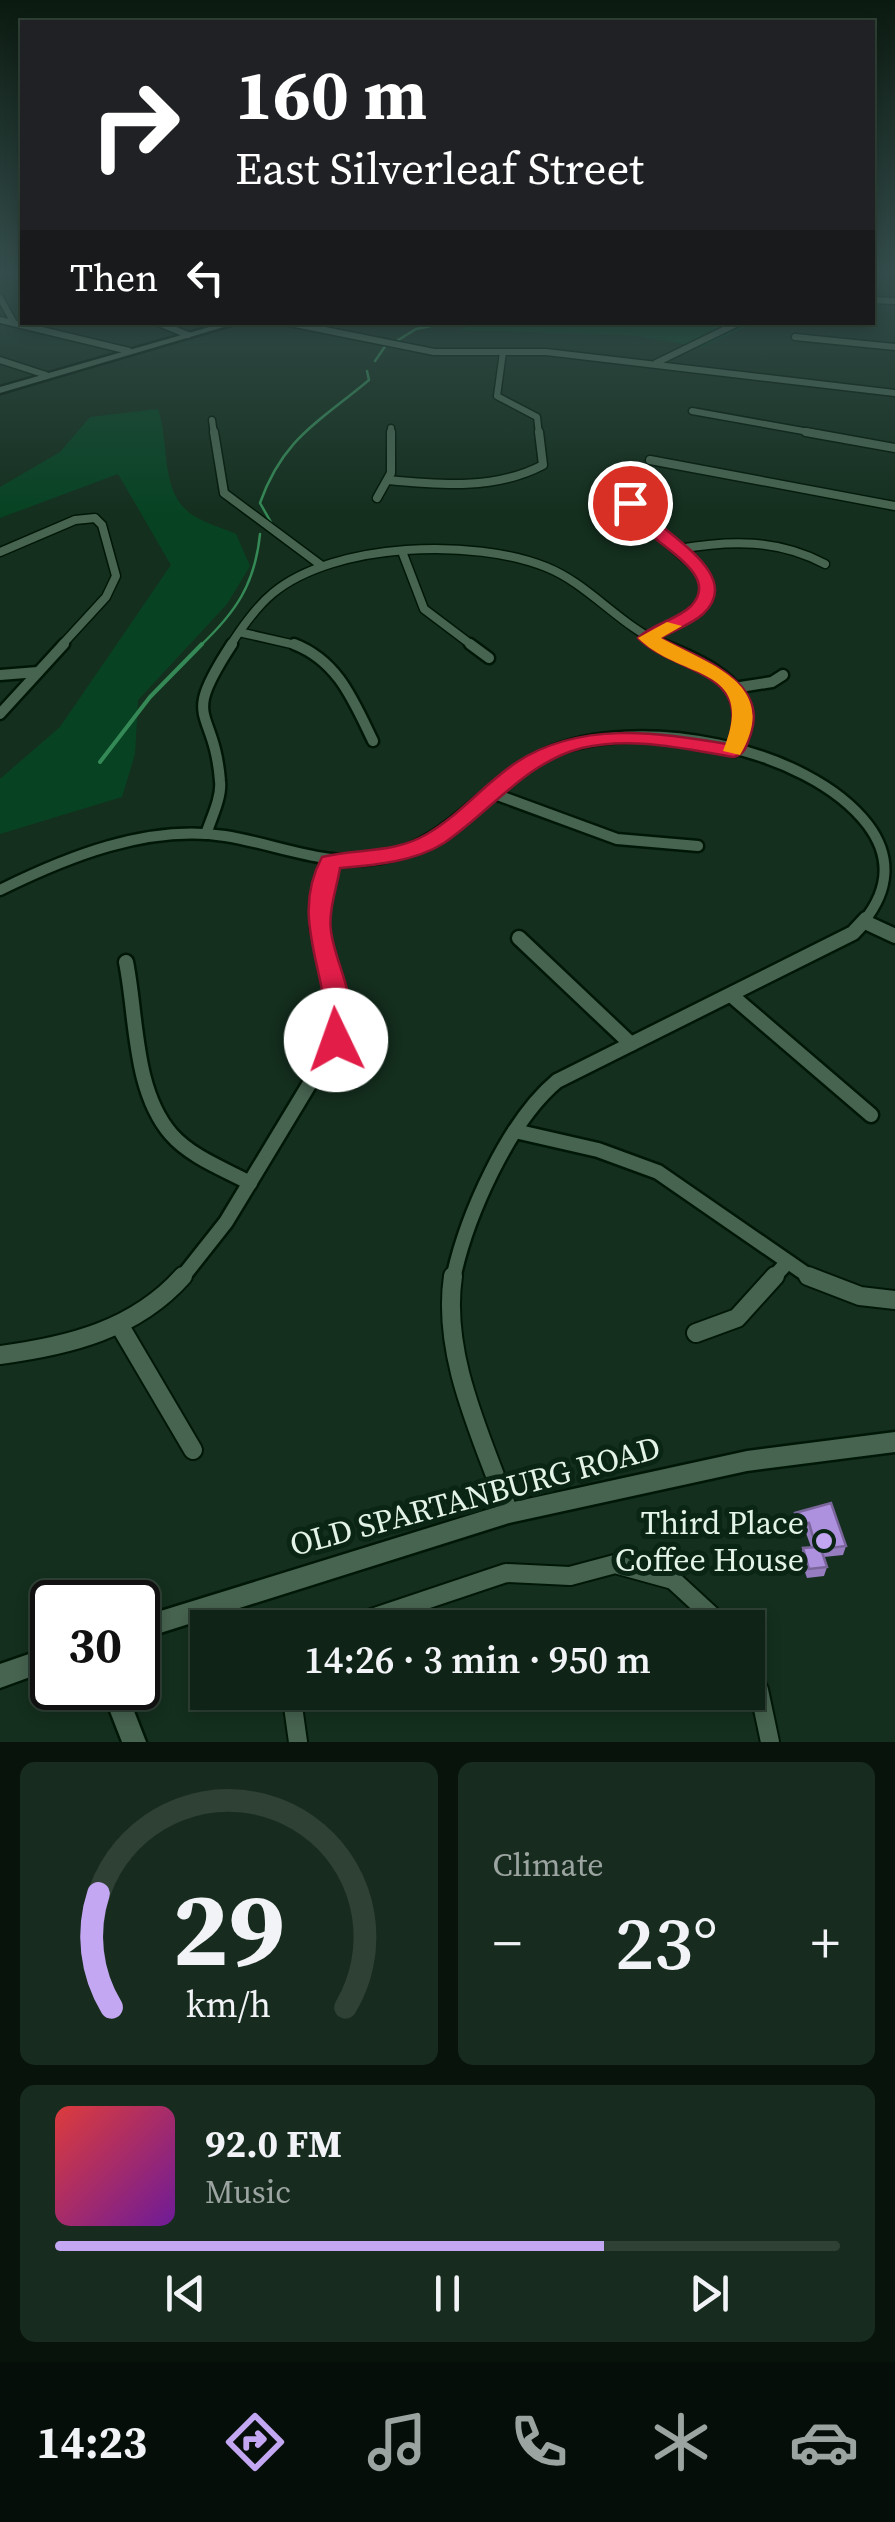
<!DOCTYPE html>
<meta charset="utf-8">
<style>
:root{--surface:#0f2316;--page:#182b1f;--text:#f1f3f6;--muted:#9ba4a1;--line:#2f4035;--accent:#c3a7f2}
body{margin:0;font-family:"Source Serif 4",serif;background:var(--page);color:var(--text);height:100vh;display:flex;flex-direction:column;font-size:38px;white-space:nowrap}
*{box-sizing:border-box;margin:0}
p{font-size:32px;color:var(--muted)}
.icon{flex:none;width:55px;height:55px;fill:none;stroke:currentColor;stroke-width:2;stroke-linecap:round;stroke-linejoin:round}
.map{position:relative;height:1742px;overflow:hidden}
.side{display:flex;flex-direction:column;gap:20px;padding:20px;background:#08130c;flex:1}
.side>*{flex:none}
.top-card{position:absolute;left:20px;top:20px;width:855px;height:305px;border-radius:0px;box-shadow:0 5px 15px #0003,0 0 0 2px var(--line);background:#202124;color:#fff;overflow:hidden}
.speed{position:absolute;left:30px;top:1580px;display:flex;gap:20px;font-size:50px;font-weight:700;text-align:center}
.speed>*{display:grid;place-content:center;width:130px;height:130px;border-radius:50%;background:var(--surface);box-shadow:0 5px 15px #0003,0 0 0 2px var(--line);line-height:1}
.speed .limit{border:5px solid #111;border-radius:15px;background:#fff;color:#111}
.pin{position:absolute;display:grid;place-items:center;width:85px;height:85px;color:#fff;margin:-42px;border:5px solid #fff;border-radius:50%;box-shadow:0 2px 10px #0007}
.me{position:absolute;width:110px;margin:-55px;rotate:357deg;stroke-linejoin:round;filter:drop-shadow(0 0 8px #0008)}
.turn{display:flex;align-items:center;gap:35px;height:210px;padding:0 50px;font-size:45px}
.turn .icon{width:130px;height:130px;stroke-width:2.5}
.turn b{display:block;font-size:70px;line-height:85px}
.then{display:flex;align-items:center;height:95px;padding:0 50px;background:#0003;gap:20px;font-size:38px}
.big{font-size:75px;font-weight:600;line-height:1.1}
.side .card{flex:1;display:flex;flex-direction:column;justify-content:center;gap:15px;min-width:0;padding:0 35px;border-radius:15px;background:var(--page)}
.side .dial{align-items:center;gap:0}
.dial svg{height:260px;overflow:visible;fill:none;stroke:var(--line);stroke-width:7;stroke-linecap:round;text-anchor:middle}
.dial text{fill:var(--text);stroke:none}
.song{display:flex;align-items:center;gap:30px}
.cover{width:120px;height:120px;border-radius:15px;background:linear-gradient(135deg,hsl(0 70% 55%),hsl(280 70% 35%))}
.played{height:10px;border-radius:5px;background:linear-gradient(90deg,var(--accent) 70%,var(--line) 70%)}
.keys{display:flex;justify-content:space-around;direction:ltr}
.heat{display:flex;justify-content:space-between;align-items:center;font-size:55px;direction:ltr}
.side .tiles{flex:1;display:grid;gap:20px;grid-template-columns:1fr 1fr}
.card:last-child{grid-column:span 2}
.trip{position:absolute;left:190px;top:1610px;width:575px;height:100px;border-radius:0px;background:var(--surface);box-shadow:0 5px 15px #0003,0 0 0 2px var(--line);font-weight:600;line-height:100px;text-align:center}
.dock{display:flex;height:160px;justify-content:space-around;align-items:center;background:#060e09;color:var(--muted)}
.dock .icon{width:70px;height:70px}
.dock .active{color:var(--accent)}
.dock b{font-size:45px;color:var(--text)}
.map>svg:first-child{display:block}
.green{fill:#074323}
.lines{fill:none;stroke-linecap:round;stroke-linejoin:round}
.stream-far1{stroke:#358956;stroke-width:2.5}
.stream{stroke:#358956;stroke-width:4}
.minor-far4-casing{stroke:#001707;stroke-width:9}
.minor-far3-casing{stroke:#001707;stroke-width:11}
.minor-far2-casing{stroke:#001707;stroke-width:15}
.minor-far1-casing{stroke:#001707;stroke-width:19}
.minor-casing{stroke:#001707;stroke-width:22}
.tertiary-casing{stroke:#001707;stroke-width:5}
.secondary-casing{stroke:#001707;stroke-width:5}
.minor-far4{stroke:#476450;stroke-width:6}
.minor-far3{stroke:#476450;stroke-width:8}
.minor-far2{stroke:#476450;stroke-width:10}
.minor-far1{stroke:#476450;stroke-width:14}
.minor{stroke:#476450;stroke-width:18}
.tertiary{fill:#476450;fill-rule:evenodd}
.secondary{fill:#476450;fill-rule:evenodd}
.wall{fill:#967dbf}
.building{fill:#ae91de;stroke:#7a669b;stroke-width:2.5}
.route{fill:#e11d48;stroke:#92132f;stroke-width:2.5}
.slow{fill:#f59e0b}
.poi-dot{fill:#c3a7f2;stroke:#0a2514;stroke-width:4}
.labels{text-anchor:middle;stroke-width:10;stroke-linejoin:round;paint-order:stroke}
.near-street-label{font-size:32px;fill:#e3f3e7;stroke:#0a2514}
.near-poi-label{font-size:32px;fill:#e3f3e7;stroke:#0a2514;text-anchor:end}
</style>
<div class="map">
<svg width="895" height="1742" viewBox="0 0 895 1742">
<rect width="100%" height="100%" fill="#142f1e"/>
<!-- green -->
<g class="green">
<polygon points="481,322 755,323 702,347 630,335 459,330"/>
<path d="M158 409C170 442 159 491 191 514 204 523 223 528 236 534L250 566 227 604 138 700 135 754 122 797 0 834V779L60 727 171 565 118 474 0 518V487L60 452 90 417Z"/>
</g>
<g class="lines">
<!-- stream-far1 -->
<g class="stream-far1">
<polyline points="395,342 416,329 451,322"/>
<polyline points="375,361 386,345"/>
<path d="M272 524 260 503C283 438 319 422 369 380L367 371"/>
<path d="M200 646C236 612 255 584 260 534"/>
</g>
<!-- stream -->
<polyline class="stream" points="100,762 150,697 202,644"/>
<defs>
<g id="minor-far4">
<polyline points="0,298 13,321"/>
<polyline points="872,300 895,301"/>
<polyline points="0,320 129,351"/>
<polyline points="156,322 188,335"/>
<polyline points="285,322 434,352 546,352 895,393"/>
<polyline points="795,337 895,347"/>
<polyline points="503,352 497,396 537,417 539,434"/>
<polyline points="0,360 46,375"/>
<polyline points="656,363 740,322"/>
<polyline points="692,411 820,434"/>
<polyline points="212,420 214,434"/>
<polyline points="391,428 391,434"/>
</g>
<g id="minor-far3">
<polyline points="214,432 224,493 322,566"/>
<polyline points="806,432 895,448"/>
<polyline points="650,460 895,506"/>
<path d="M388 480C440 485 496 490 543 465L539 432"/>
<polyline points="628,493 637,515 708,579 707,595 688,615 647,638"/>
<polyline points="377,498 391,473 391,432"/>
<path d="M679 549C731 540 778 539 825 564"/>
<polyline points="0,552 75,520 95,518 102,525 116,576 106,597 61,646"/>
<polyline points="403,554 424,609 473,646"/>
<polyline points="243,633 300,646"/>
<path d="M230 646C242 627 256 607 273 593 335 542 474 538 546 567 589 584 620 626 666 646"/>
</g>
<g id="minor-far2">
<path d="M294 644C338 661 353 700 373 741"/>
<polyline points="470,644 489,658"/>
<path d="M660 644C687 655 744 676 745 712 745 724 737 740 734 751"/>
<polyline points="0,675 38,672"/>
<polyline points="734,688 772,682 783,675"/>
<polyline points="0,714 64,644"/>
<polyline points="492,793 617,839 698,846"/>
<path d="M206 834C211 819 222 797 220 781 214 704 179 725 232 644"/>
<path d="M0 890C67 857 148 824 225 836 277 844 327 868 381 858 449 846 486 781 546 754 635 713 808 746 868 825 892 857 889 890 864 921"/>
<polyline points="319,921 330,862"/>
</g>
<g id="minor-far1">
<polyline points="865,922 895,936"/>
<polyline points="519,938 631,1044"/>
<path d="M126 962C137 1016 133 1090 171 1134 191 1157 224 1169 250 1183"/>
<polyline points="731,995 871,1115"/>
<polyline points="515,1131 598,1150 658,1172 813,1279"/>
<polyline points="181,1279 226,1222 336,1040 338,1004 318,928 320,919"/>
<path d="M453 1279C466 1217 508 1122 557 1081L853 933 866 919"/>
<polyline points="772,1279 784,1266"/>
</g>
<g id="minor">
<path d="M453 1276C441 1357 483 1439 509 1513"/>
<polyline points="808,1276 860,1296 895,1300"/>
<polyline points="120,1326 193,1450"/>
<polyline points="696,1333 737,1318 775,1276"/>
<path d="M0 1355C68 1346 135 1330 183 1276"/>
<polyline points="342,1628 506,1573 570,1576 615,1564 673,1580 725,1628"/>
<polyline points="748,1669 759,1690 770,1742"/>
<polyline points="291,1692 298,1742"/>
</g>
<g id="tertiary">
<polygon points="895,1432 895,1452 747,1471 509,1523 138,1640 138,1618 509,1503 747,1451"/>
<polygon points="52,1646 52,1669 0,1688 0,1664"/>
<polygon points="101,1688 125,1688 146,1742 122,1742"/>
</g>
<polygon id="secondary" points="227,322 241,322 0,393 0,387"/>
</defs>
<!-- minor-far4 casing -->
<use href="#minor-far4" class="minor-far4-casing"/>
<!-- minor-far3 casing -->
<use href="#minor-far3" class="minor-far3-casing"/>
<!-- minor-far2 casing -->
<use href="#minor-far2" class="minor-far2-casing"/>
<!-- minor-far1 casing -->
<use href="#minor-far1" class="minor-far1-casing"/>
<!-- minor casing -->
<use href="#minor" class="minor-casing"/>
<!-- tertiary casing -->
<use href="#tertiary" class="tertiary-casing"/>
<!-- secondary casing -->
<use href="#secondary" class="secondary-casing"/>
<!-- minor-far4 -->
<use href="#minor-far4" class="minor-far4"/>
<!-- minor-far3 -->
<use href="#minor-far3" class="minor-far3"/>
<!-- minor-far2 -->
<use href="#minor-far2" class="minor-far2"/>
<!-- minor-far1 -->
<use href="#minor-far1" class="minor-far1"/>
<!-- minor -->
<use href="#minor" class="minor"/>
<!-- tertiary -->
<use href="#tertiary" class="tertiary"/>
<!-- secondary -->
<use href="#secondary" class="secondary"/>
</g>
<!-- wall -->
<polygon class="wall" points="795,1513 846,1546 843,1555 824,1557 827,1567 824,1576 807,1578 800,1558 803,1548 811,1547 806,1533 796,1534 792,1522"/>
<!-- building -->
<polygon class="building" points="831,1503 846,1546 821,1549 827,1567 809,1569 803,1548 816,1547 809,1523 798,1525 795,1513"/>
<!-- sky -->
<linearGradient id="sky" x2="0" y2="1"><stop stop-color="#0b1a10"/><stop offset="0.53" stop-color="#344d4c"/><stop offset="1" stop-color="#344d4c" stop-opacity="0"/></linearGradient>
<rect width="895" height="514" fill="url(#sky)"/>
<!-- route -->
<path class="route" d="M624 500H635C655 531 748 572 703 614 692 624 673 631 661 638 696 657 769 680 751 733 747 744 746 754 734 757 685 749 632 736 582 748 526 762 490 812 444 843 414 862 374 865 340 868 337 887 328 912 331 931 335 966 365 1011 345 1047H327C319 1033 327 1016 324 1001 316 951 295 907 322 857 357 848 394 854 427 834 460 815 485 783 517 762 580 721 657 732 727 744 754 669 677 676 638 638 652 624 677 620 691 606 729 567 623 534 624 500Z"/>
<!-- slow -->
<path class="slow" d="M667 622 682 626 661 638C713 666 781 685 740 755L723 751C758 664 683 682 638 638Z"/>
<!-- markers -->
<circle class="poi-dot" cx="824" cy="1541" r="10"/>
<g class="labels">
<!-- near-street labels -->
<g class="near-street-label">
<text transform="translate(475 1496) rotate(-15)" y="11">OLD SPARTANBURG ROAD</text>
</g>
<!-- near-poi labels -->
<g class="near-poi-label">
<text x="804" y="1534">Third Place<tspan x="804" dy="37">Coffee House</tspan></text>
</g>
</g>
</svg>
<div class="speed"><div class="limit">30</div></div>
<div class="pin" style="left:630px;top:503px;background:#d93025"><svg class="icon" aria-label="arrive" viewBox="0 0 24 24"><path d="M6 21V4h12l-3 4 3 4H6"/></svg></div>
<svg class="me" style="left:336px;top:1040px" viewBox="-20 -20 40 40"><circle r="19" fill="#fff"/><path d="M0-13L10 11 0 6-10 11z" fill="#e11d48"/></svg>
<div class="trip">14:26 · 3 min · 950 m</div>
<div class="top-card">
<div class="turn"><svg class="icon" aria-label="right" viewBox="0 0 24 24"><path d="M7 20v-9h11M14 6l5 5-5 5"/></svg><div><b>160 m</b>East Silverleaf Street</div></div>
<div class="then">Then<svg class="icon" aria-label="left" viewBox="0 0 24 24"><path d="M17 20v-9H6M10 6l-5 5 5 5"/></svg></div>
</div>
</div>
<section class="side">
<div class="tiles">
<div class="card dial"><svg viewBox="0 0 100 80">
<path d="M14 69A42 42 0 1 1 86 69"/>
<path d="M14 69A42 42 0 0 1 10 34" stroke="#c3a7f2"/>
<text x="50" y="56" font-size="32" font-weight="700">29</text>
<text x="50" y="72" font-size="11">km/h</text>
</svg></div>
<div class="card"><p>Climate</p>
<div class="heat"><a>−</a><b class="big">23°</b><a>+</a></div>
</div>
<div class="card">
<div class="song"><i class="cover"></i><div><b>92.0 FM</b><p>Music</p></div></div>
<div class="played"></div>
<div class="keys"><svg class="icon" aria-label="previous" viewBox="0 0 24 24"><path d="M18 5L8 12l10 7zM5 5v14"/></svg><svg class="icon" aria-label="pause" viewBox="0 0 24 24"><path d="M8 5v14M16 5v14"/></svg><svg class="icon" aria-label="next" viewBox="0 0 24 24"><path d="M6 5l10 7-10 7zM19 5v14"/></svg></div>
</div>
</div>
</section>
<nav class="dock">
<b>14:23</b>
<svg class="icon active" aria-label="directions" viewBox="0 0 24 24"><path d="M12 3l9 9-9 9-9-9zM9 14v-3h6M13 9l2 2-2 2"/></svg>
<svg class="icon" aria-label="music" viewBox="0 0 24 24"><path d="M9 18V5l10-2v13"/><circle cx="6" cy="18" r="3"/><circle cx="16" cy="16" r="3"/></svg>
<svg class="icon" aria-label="phone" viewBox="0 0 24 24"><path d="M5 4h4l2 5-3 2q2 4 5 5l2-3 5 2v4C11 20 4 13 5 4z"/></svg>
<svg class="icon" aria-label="climate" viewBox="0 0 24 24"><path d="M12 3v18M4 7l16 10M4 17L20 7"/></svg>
<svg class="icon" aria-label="car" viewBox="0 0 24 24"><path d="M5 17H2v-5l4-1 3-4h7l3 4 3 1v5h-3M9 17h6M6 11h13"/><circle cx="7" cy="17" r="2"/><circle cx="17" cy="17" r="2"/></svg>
</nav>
